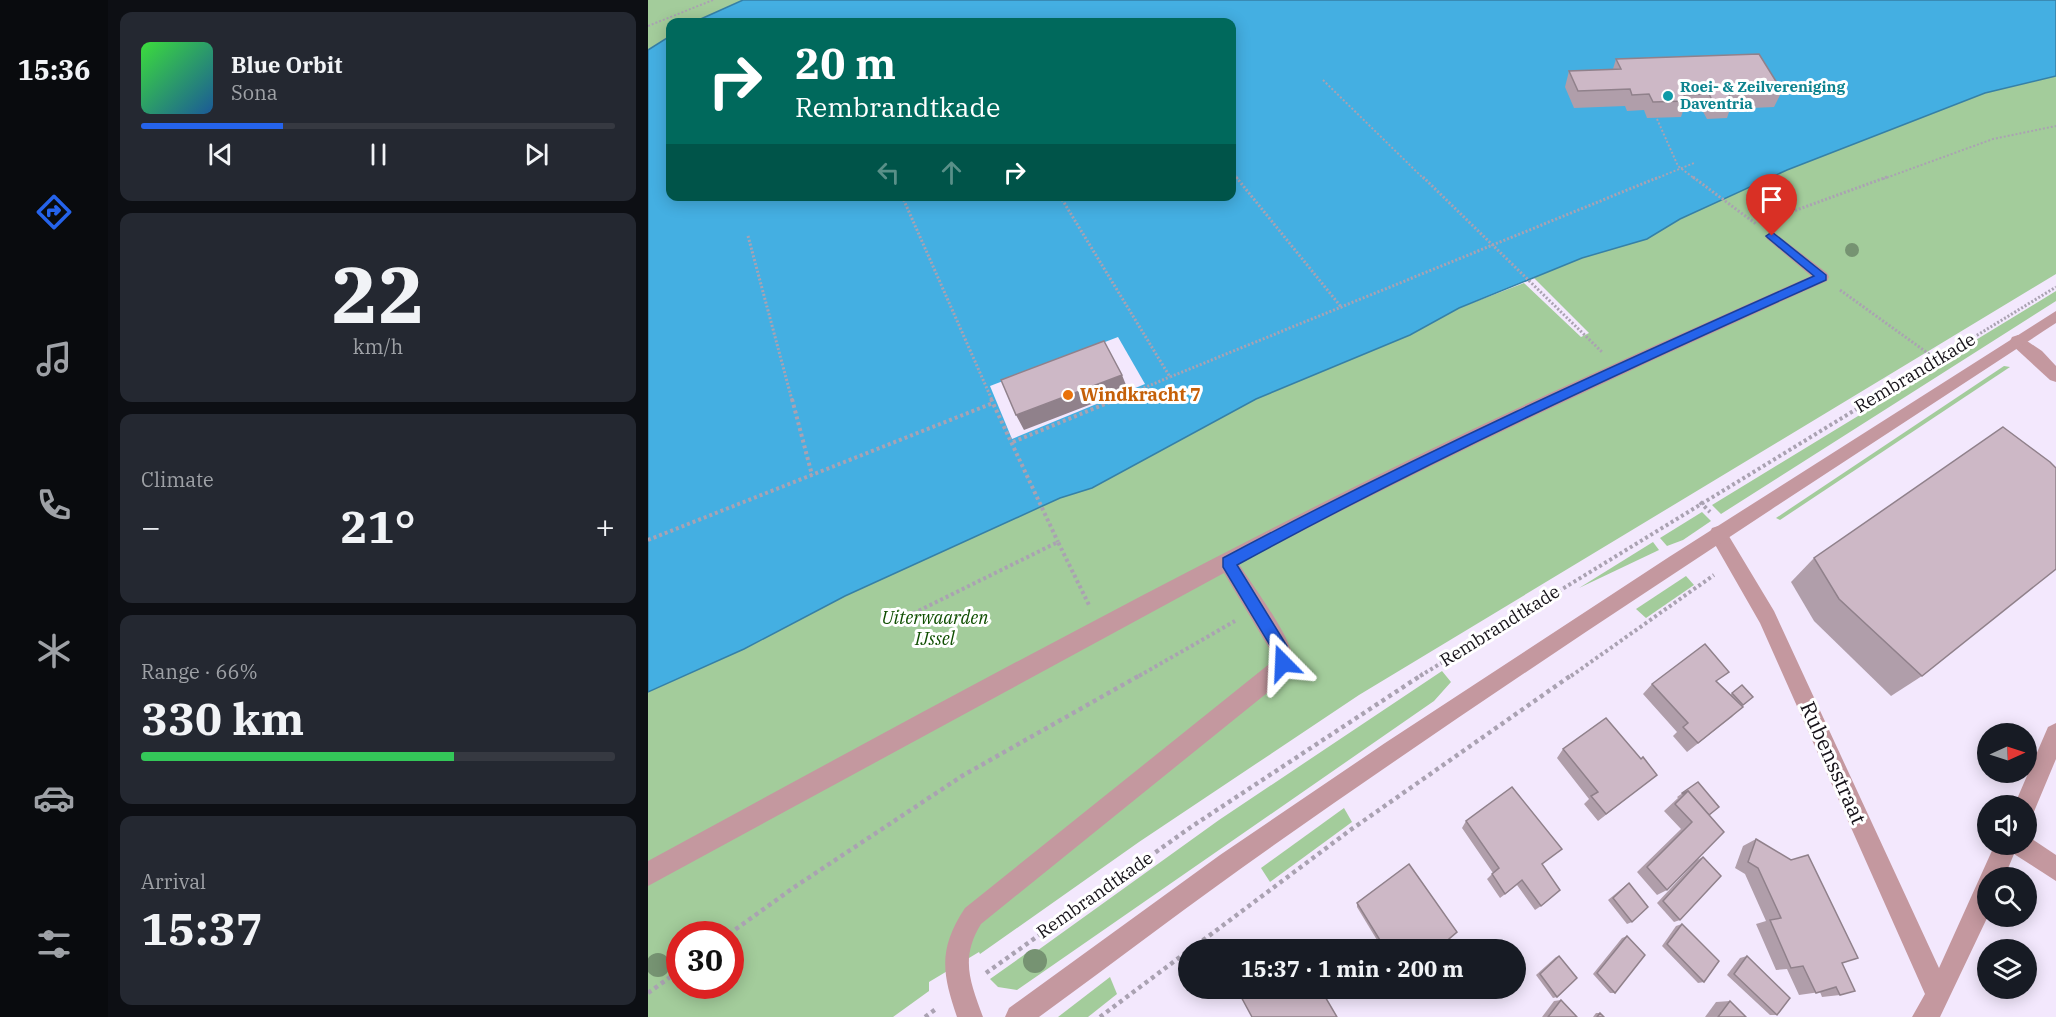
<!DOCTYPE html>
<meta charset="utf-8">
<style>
:root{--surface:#171b24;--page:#242831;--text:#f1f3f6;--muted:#9ea1a6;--line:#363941;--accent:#2563eb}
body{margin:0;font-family:"IBM Plex Serif",serif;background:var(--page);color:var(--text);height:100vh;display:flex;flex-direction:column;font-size:22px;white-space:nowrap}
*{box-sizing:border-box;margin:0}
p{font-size:20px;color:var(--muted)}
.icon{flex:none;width:33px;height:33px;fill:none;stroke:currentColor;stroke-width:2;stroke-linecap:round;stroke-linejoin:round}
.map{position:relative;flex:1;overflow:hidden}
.details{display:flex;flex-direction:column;gap:12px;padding:12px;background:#0d0f14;width:540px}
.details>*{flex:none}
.banner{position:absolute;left:18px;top:18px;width:570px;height:183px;border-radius:12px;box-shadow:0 3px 15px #0003;background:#00695c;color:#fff;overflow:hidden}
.needle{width:39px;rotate:87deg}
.tools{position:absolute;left:1329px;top:723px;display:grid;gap:12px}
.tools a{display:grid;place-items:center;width:60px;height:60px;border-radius:50%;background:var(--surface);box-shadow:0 3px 15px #0003;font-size:30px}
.speed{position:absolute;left:18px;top:921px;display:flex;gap:12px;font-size:30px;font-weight:700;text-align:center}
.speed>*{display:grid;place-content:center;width:78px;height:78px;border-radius:50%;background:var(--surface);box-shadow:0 3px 15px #0003;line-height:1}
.speed .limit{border:9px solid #d22;background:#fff;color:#111}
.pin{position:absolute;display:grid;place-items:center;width:51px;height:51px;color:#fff;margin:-62px -26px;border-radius:50% 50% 50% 0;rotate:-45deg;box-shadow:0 0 6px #0007}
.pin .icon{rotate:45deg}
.me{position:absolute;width:66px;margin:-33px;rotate:339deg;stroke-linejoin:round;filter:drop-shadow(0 0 4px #0008)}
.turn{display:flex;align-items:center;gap:21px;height:126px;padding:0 30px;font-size:27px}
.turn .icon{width:78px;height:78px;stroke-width:2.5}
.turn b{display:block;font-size:42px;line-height:51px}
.lanes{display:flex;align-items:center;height:57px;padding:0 30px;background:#0003;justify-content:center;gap:30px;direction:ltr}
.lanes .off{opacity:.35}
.big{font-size:45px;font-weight:700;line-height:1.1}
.details .tile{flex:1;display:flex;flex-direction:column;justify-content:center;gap:9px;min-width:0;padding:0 21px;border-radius:12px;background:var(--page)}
.details .dial{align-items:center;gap:0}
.dial b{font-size:78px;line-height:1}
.song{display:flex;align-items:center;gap:18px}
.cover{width:72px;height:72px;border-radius:9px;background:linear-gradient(135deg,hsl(120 70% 55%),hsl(210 70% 35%))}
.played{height:6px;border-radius:3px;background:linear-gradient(90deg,var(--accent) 30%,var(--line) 30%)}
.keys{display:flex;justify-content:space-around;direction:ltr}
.heat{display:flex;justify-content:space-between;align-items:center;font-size:33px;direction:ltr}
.charge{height:9px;border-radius:4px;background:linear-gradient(90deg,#34c759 66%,var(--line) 0)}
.trip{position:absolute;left:530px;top:939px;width:348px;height:60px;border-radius:30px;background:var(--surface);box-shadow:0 3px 15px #0003;font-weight:700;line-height:60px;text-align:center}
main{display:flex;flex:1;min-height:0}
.dock{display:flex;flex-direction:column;width:108px;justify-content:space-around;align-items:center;background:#090b0e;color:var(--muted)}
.dock .icon{width:42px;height:42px}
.dock .selected{color:var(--accent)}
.dock b{font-size:27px;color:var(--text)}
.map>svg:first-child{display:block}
.green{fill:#a3cc9b;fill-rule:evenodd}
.water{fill:#44afe2;stroke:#3680a6;stroke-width:1.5}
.pier{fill:#f3e8fd}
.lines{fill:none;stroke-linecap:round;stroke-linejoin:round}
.path-far3{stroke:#aaa2b2;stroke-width:2;stroke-dasharray:2 2;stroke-linecap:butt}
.path-far2{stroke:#aaa2b2;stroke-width:3;stroke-dasharray:2 2;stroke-linecap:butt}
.path-far1{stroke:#aaa2b2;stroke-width:4;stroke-dasharray:3 3;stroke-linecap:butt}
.path{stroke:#aaa2b2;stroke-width:4.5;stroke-dasharray:4 4;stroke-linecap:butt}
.minor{fill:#c4989f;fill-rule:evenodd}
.tertiary{fill:#c4989f;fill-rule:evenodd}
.tree{fill:#769372}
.wall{fill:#b09eaa}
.shaded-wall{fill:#90818b}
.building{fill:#cdb8c6;stroke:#90818b;stroke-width:1.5}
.route{fill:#2563eb;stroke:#184099;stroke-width:1.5}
.culture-dot{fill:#0f9aa8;stroke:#fff;stroke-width:2}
.food-dot{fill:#e8710a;stroke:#fff;stroke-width:2}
.labels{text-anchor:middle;stroke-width:6;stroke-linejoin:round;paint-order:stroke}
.far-culture-label{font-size:15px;font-weight:bold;fill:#0d838f;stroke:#fff;text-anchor:start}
.street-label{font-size:18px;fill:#161219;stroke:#fff}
.food-label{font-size:18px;font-weight:bold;fill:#c56008;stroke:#fff;text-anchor:start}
.park-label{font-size:18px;font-style:italic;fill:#0f4e00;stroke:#fff}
.near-street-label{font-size:21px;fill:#161219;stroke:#fff}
</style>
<main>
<nav class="dock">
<b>15:36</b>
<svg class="icon selected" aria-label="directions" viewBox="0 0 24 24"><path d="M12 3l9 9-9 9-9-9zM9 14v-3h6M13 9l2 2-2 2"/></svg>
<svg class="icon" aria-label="music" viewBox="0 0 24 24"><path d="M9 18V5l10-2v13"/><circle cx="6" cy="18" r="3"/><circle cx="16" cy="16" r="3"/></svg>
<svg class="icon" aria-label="phone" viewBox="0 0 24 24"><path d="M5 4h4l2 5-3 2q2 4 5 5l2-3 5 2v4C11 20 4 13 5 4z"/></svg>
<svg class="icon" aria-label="climate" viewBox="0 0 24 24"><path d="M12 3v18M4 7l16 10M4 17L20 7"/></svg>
<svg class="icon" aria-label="car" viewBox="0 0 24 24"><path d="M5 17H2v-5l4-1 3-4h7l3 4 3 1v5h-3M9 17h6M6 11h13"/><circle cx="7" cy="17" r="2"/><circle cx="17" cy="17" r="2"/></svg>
<svg class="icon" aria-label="filters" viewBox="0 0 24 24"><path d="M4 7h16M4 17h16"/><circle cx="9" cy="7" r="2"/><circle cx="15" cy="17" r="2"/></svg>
</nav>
<section class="details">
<div class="tile">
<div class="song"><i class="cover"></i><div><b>Blue Orbit</b><p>Sona</p></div></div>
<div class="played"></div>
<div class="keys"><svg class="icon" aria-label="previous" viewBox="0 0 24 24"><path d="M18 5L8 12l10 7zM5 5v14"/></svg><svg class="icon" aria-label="pause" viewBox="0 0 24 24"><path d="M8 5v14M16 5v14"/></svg><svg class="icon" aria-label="next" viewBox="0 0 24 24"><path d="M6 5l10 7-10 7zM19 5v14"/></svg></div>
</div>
<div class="tile dial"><b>22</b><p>km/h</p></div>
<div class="tile"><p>Climate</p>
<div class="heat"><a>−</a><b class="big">21°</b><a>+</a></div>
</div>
<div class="tile"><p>Range · 66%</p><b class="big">330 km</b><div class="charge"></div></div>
<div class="tile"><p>Arrival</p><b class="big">15:37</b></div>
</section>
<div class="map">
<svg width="1408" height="1017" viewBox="0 0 1408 1017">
<rect width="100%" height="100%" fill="#f3e8fd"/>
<!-- green -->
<g class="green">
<path d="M0 0H264L276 22H22V196L515 449 608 399 762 335 811 308 876 283 933 337 941 333 886 278 1019 218 1408 0V274L711 695 491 842 332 954 331 952 281 982V991L245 1017H0ZM32 934H82V986H32Z"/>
<polygon points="1408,291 1408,301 1073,514 1064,505 1297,363 1295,360"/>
<polygon points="1356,366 1362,367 1132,520 1128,518"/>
<polygon points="1054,512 1063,521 1035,540 1019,546 1012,538"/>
<polygon points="1005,542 1011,550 931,588"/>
<polygon points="1038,576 1046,585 998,618 988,609"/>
<polygon points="794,671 803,682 786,701 369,990 350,987 342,979 383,950 386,953 571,820"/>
<polygon points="696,808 704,822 622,882 613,868"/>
<polygon points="462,977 469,994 440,1017 410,1017"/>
</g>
<!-- water -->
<polygon class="water" points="95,0 1408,0 1408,76 1337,93 1139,170 1032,219 999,239 934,258 811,308 762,335 608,399 444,488 412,498 197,596 96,649 0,692 0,50 22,36 22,196 584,196 584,22 46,22"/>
<!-- pier -->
<polygon class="pier" points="470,337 497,384 364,439 342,386"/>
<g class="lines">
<!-- path-far3 -->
<g class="path-far3">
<polyline points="0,26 65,0"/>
<polyline points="675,80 776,179"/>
<polyline points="1009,119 1030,166 1047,179"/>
<polyline points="584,172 590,179"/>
<polyline points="1007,179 1046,163"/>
<polyline points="1235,179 1345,139 1408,126"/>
</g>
<!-- path-far2 -->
<g class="path-far2">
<polyline points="588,177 694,308"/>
<polyline points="775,177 954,352"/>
<polyline points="1045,177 1108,224"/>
<polyline points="254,196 344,400"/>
<polyline points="412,196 522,377 1011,177"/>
<polyline points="1132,216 1239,177"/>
<polyline points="100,236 144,400"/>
<polyline points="1192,290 1288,359"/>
<polyline points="466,400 522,377"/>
<polyline points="1223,400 1408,287"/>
</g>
<!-- path-far1 -->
<g class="path-far1">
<polyline points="144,399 164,475"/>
<polyline points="343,399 410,542"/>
<polyline points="365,442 469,399"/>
<polyline points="1052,502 1062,512"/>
<polyline points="0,540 345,403"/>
<polyline points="260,616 410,542 441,605"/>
<polyline points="491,676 587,621"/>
<polyline points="772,676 1225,399"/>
<polyline points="923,676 1066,575"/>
</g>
<!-- path -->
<g class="path">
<polyline points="81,934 145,888 314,776 494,674"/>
<polyline points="542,950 701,831 925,674"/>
<polyline points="338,973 543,827 775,674"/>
<polyline points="0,993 32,970"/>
<polyline points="277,1017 288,1009"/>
<polyline points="452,1017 540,951"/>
</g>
<!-- minor -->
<g class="minor">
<path d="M1124 231 1179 273 1181 277 1179 281C981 370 783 462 591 564 603 584 649 643 645 664 644 669 638 675 635 680L333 924C312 958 322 982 335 1017H309C294 973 290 949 317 908L625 661 624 653 576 573 0 886V861C226 738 452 615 682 499 840 419 1002 347 1163 276L1119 239 1117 236Z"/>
<polygon points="1370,335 1394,351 1408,366 1408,382 1402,380 1364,345 1362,341 1364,337"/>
<polygon points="1070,526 1076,528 1126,611 1291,968 1347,844 1378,844 1378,835 1408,855 1408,881 1366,854 1356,878 1340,878 1340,916 1292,1017 1264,1017 1277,994 1112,623 1061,534 1064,528"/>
<polygon points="1408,723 1408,759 1385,814 1378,817 1378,806 1366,806 1400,727"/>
</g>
<!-- tertiary -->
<path class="tertiary" d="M1408 311V323C1146 495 882 665 626 845 546 901 469 960 391 1017H357L361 1008 572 855 737 743 1021 557Z"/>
</g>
<!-- trees -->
<g class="tree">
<circle cx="1204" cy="250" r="7"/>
<circle cx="387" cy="961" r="12"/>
<circle cx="10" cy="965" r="12"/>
</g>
<!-- wall -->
<g class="wall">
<polygon points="968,59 1134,91 1126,107 1082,109 1079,118 1059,119 1054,110 1035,111 1033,117 999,118 996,110 979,111 977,106 926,108 917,87 921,71 965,69"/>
<polygon points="1166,558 1274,676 1243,696 1166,621 1143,582"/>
<polygon points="1069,683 1082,695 1094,685 1105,697 1094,706 1084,717 1039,752 1025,736 1029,732 995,694 1004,684"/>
<polygon points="915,749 993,759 1009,775 950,821 936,804 941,799 909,758"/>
<polygon points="1050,782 1061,815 1019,890 1009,895 989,872 1033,829 1016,811 1030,798 1029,797"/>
<polygon points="818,821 895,865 893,906 887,910 869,885 852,898 839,879 845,873 814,828"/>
<polygon points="1108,839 1194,963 1192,995 1174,997 1172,992 1151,995 1139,969 1128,970 1108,924 1118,921 1097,874 1087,868 1095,846"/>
<polygon points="1055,857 1032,920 1026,922 1009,903 1049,860"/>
<polygon points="981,883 984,922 979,924 960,900 977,886"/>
<polygon points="709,903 788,950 735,950 709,907"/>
<polygon points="1034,924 1056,982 1050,983 1014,946 1028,926"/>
<polygon points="979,936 967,993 962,993 945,974 974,938"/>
<polygon points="911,956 909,997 905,998 888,975 908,957"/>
<polygon points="1099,956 1129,1015 1122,1015 1079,975 1092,958"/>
<polygon points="913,1000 929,1017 894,1017 906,1001"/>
<polygon points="1082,1001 1098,1017 1057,1017 1068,1002"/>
<polygon points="948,1013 952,1013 956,1017 945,1017"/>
</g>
<!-- shaded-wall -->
<polygon class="shaded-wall" points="474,375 480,390 376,430 368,415"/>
<!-- building -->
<g class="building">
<polygon points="1111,54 1134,91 1080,93 1085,102 1065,102 1061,94 1036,95 1039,101 1005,102 1001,94 984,95 982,89 930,91 921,71 973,69 968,59"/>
<polygon points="456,341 474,375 368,415 353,380"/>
<polygon points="1355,427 1402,462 1408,468 1408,569 1274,676 1191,599 1166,558"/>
<polygon points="1057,644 1081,672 1068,681 1095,707 1050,743 1035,727 1040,723 1004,684"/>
<polygon points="1094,685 1105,697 1095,705 1084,693"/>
<polygon points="958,718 993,759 995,757 1009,775 958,814 943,796 950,792 915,749"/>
<polygon points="1050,782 1071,807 1061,815 1040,791 1035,794 1034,793"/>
<polygon points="864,787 914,849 894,864 912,890 893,906 874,880 857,894 844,874 851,868 818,821"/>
<polygon points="1040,791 1076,832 1019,890 999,867 1044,822 1027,804"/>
<polygon points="1108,839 1143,860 1160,855 1210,958 1194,963 1207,991 1192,995 1188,987 1168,993 1155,966 1143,968 1122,920 1133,918 1110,868 1100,862"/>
<polygon points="1055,857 1073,876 1032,920 1015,901"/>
<polygon points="761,864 809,932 788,950 738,950 709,903"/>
<polygon points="981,883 1000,907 984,922 965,898"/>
<polygon points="1034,924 1071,961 1056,982 1019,944"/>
<polygon points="979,936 997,955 967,993 949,973"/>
<polygon points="911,956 929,978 909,997 892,974"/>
<polygon points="1099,956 1142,998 1129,1015 1086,974"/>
<polygon points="597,988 672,988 689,1017 604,1017 591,993"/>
<polygon points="913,1000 929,1017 900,1017"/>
<polygon points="1082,1001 1098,1017 1070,1017"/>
<polygon points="952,1013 956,1017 949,1017"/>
</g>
<!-- route -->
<path class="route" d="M1124 232 1178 275V280C979 369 781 460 589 565L639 646 642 663 640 668 635 670 629 668 626 652 575 567V558C768 455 966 365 1166 276L1120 238 1118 236Z"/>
<!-- markers -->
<circle class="culture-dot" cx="1020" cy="96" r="6"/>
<circle class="food-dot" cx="420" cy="395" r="6"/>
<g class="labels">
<!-- far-culture labels -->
<g class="far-culture-label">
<text x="1032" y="92">Roei- &amp; Zeilvereniging<tspan x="1032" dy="17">Daventria</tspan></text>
</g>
<!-- street labels -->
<g class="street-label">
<text transform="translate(1267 373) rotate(-31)" y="6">Rembrandtkade</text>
<text transform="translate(852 626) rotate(-32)" y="6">Rembrandtkade</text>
<text transform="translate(447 895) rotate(-35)" y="6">Rembrandtkade</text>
</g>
<!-- food labels -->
<g class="food-label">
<text x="432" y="401">Windkracht 7</text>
</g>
<!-- park labels -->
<g class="park-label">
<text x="287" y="624">Uiterwaarden<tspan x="287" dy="21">IJssel</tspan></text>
</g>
<!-- near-street labels -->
<g class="near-street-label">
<text transform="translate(1185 763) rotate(66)" y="7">Rubensstraat</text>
</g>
</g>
</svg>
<div class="tools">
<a><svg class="needle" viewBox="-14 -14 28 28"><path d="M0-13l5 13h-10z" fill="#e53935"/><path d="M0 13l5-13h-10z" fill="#9ea1a6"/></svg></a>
<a><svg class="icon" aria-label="sound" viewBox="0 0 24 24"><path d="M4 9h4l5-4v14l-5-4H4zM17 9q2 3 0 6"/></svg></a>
<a><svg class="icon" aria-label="search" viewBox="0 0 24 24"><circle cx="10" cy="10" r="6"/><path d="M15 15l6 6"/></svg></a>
<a><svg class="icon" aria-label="layers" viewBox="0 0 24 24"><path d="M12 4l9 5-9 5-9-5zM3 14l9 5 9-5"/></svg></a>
</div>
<div class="speed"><div class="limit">30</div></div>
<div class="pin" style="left:1124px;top:236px;background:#d93025"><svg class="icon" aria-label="arrive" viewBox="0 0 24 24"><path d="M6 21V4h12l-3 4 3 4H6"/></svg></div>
<svg class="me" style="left:635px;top:663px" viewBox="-20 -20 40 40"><path d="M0-17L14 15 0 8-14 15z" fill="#2563eb" stroke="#fff" stroke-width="4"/></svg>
<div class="trip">15:37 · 1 min · 200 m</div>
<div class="banner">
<div class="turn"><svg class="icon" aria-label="right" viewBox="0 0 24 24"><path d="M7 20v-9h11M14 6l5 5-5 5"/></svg><div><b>20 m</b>Rembrandtkade</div></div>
<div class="lanes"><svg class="icon off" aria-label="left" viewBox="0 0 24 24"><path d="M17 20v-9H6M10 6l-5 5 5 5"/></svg><svg class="icon off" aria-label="ahead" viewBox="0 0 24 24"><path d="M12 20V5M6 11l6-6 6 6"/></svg><svg class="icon" aria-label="right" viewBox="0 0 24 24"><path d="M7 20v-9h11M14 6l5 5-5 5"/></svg></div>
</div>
</div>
</main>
